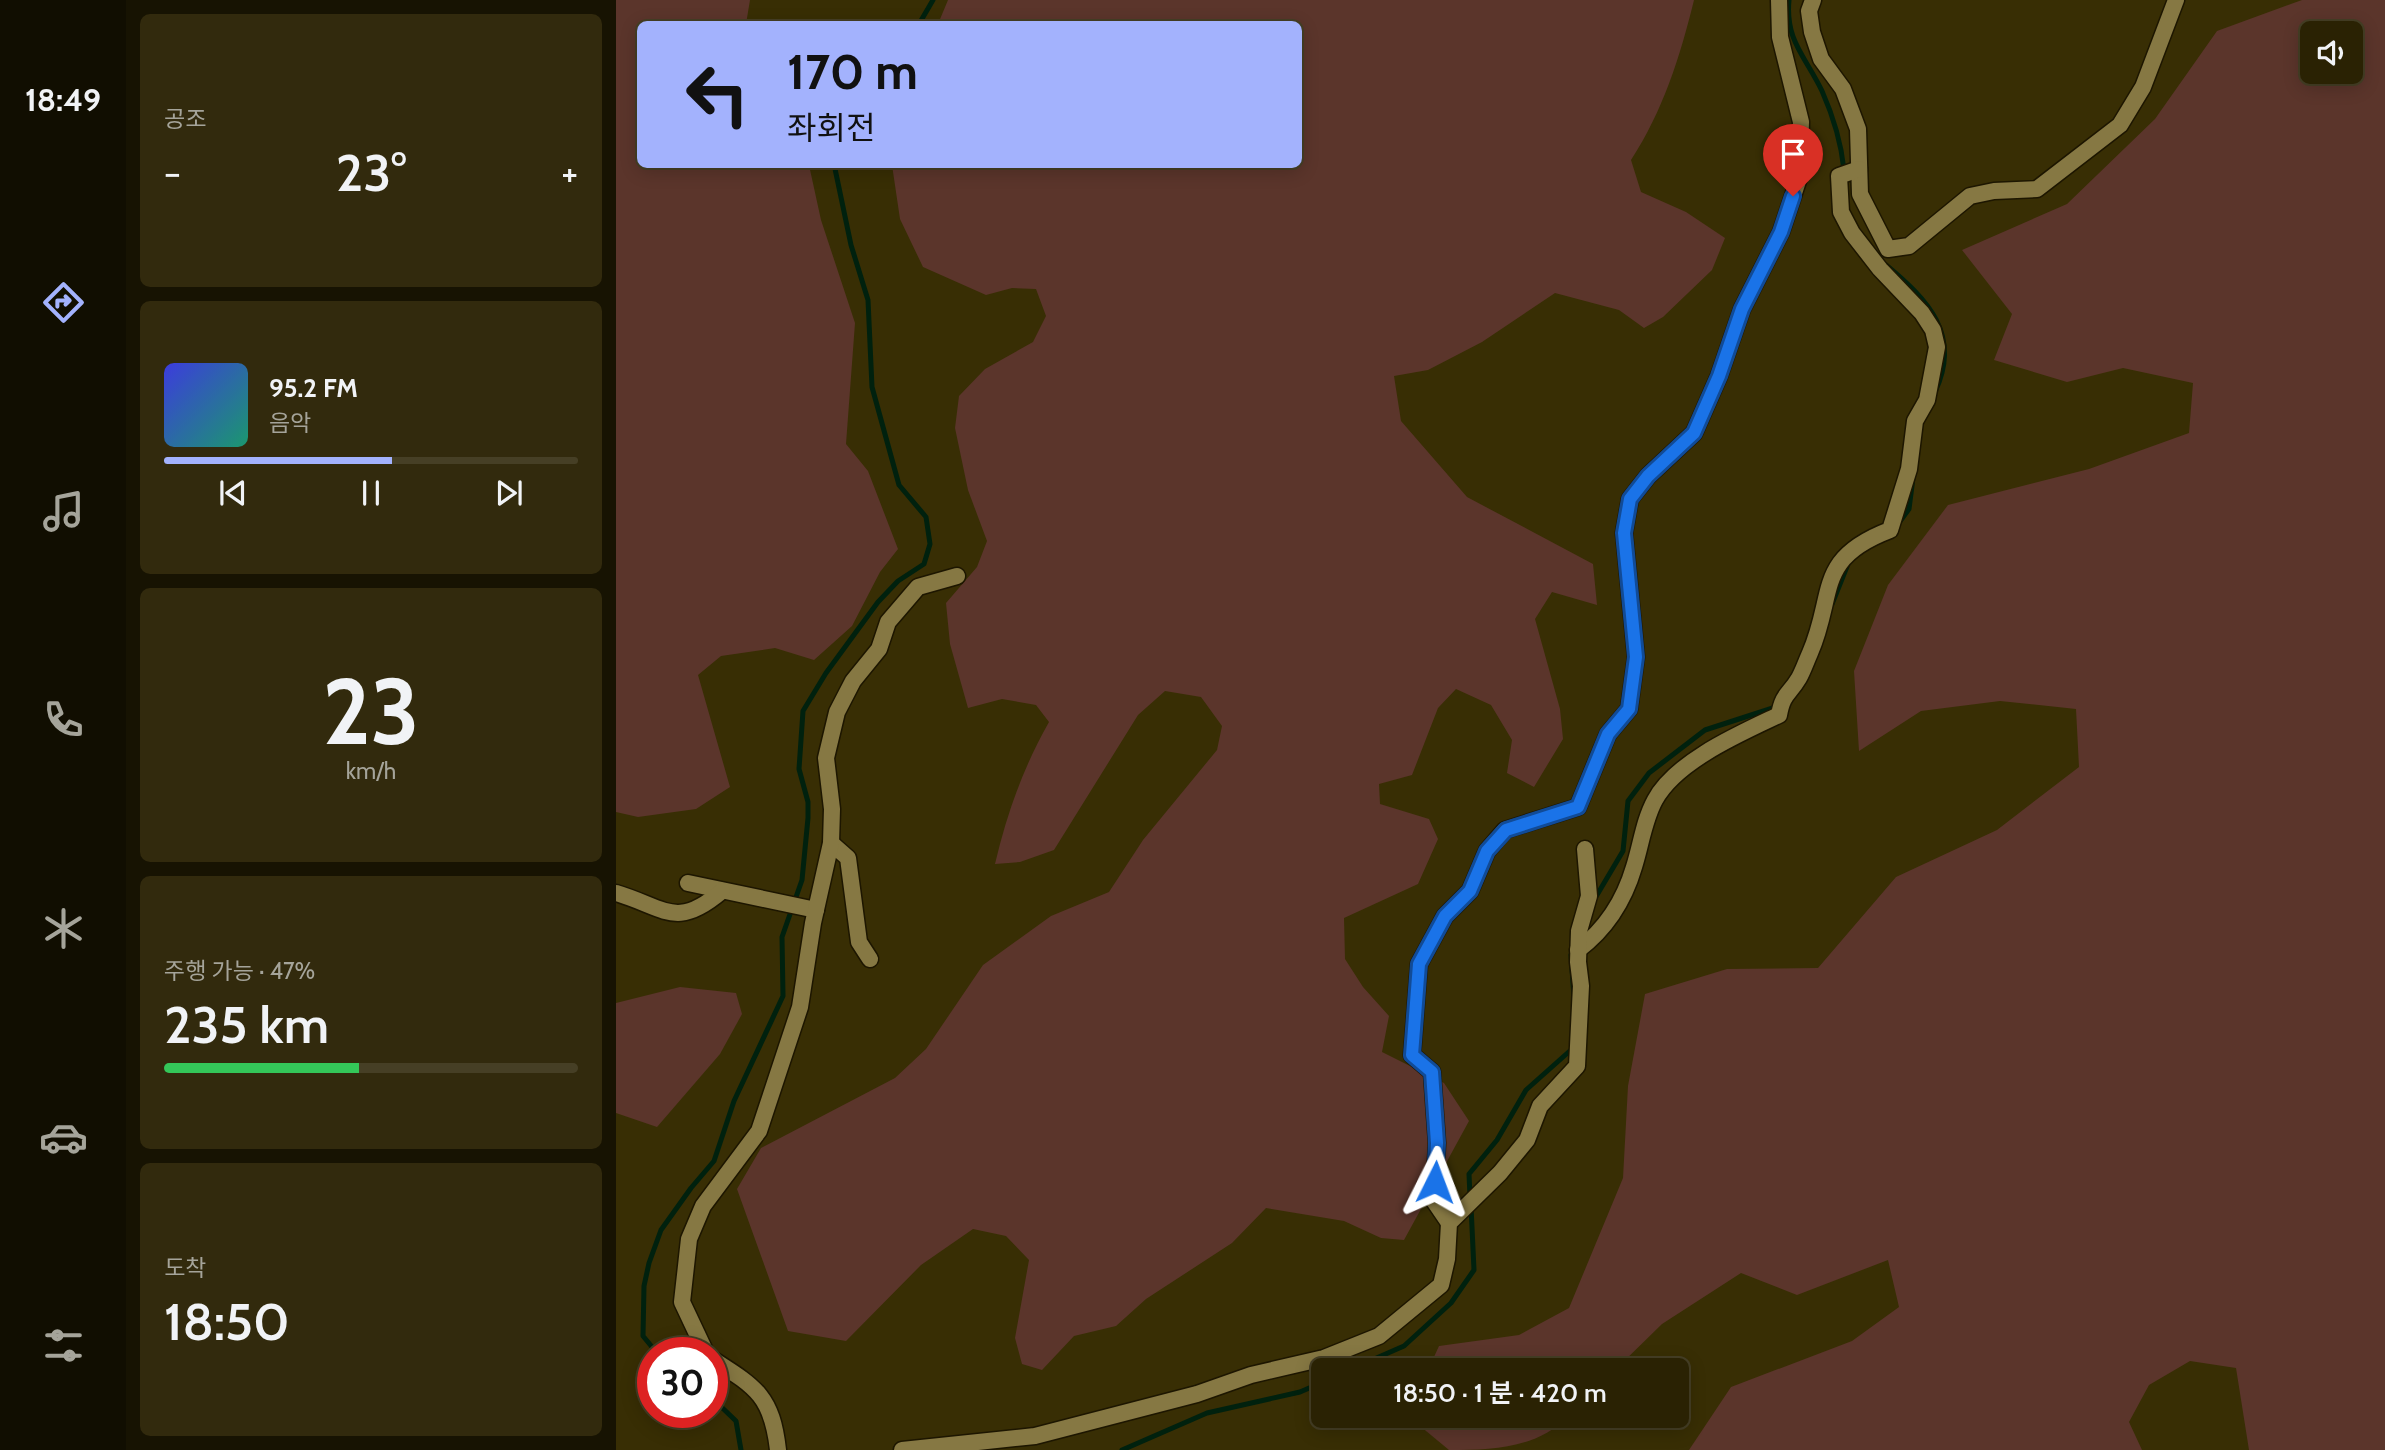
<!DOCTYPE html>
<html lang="ko">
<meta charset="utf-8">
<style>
:root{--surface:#2a2203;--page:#322a0d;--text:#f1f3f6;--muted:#a5a49a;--line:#463f25;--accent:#a3b2fd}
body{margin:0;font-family:Cabin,"Noto Sans KR",sans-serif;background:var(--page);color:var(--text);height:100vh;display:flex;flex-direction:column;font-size:26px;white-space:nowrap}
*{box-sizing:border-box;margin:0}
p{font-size:23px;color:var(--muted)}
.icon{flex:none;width:38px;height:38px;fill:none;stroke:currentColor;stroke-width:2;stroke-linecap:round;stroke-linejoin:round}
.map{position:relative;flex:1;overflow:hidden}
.drawer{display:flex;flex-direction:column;gap:14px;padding:14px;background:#171302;width:490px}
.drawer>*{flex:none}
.banner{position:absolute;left:21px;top:21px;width:665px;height:147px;border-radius:10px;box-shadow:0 4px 18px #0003,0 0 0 2px var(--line);background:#a3b2fd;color:#111;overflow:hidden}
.buttons{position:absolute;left:1684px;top:21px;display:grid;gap:14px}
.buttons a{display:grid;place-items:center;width:63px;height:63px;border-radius:10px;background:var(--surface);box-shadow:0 4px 18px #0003,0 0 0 2px var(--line);font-size:35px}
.speed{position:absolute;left:21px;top:1337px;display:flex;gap:14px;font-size:35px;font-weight:700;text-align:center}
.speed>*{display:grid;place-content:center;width:91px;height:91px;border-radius:50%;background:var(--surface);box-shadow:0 4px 18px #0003,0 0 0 2px var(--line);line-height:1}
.speed .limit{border:10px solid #d22;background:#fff;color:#111}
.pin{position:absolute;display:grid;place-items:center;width:60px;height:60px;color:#fff;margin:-72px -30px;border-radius:50% 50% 50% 0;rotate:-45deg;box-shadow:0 0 7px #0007}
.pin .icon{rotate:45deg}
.me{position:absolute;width:77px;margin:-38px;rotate:3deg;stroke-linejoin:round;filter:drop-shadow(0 0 5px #0008)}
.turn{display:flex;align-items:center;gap:24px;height:147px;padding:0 35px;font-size:32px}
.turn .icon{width:91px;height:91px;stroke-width:2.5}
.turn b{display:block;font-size:49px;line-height:60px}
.big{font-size:52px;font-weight:600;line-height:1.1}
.drawer .widget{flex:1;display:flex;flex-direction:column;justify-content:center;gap:10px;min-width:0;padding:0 24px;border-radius:10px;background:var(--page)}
.drawer .dial{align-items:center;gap:0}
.dial b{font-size:91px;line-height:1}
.song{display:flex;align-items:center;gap:21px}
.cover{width:84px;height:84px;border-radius:10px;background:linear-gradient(135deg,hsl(240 70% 55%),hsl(160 70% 35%))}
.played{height:7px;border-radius:4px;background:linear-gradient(90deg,var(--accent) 55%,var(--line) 55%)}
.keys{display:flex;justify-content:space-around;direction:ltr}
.heat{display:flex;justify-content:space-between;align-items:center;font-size:38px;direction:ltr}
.charge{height:10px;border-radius:5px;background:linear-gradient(90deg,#34c759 47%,var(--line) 0)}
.trip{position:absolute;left:695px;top:1358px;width:378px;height:70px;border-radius:10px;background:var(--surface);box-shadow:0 4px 18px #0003,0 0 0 2px var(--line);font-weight:600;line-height:70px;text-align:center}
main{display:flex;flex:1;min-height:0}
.tabs{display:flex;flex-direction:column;width:126px;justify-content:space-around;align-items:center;background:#110e01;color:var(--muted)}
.tabs .icon{width:49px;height:49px}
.tabs .current{color:var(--accent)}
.tabs b{font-size:32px;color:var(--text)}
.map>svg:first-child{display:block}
.green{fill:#5b352b;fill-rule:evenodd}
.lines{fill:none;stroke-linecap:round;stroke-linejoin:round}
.stream{stroke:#00210e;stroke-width:5}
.minor-casing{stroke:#1d1600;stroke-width:19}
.minor{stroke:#867843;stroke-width:16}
.route-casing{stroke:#114b97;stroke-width:18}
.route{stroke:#1a73e8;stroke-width:12}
</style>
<main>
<nav class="tabs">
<b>18:49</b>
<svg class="icon current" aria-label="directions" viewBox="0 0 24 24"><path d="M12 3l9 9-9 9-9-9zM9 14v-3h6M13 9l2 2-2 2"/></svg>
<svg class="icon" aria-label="music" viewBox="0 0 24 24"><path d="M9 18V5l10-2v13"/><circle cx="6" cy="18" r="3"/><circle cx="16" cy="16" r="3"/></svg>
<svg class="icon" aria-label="phone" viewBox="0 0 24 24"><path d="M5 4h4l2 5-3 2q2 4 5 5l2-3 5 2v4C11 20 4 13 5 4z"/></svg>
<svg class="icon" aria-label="climate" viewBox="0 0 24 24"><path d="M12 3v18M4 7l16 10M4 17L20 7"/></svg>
<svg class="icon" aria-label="car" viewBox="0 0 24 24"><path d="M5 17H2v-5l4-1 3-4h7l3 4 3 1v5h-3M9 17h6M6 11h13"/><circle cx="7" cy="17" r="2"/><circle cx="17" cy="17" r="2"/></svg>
<svg class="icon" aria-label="filters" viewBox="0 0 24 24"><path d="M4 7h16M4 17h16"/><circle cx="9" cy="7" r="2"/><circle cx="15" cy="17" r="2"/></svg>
</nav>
<section class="drawer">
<div class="widget"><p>공조</p>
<div class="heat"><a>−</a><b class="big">23°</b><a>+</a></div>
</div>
<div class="widget">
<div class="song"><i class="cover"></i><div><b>95.2 FM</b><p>음악</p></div></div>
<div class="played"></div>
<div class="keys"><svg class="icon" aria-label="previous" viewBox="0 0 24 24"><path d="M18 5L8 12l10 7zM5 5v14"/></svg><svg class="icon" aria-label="pause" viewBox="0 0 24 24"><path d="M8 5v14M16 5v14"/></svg><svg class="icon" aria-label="next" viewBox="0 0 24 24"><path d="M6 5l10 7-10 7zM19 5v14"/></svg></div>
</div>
<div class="widget dial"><b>23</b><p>km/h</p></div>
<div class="widget"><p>주행 가능 · 47%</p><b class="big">235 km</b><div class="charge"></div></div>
<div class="widget"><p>도착</p><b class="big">18:50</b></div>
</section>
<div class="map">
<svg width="1769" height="1450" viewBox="0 0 1769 1450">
<rect width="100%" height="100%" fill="#382e04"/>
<!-- green -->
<g class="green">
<polygon points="0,0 134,0 130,24 24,24 24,164 193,165 205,220 239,323 230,444 252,471 282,549 264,572 236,626 198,660 159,648 105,656 82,675 114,787 80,809 22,817 0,812"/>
<path d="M332 0H1078C1064 57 1047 111 1015 160L1025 192 1070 212 1109 238 1096 270 1047 317 1028 328 1003 310 939 293 866 342 812 370 778 376 785 421 851 497 977 564 981 605 936 592 919 619 944 709 947 739 918 787 891 773 896 740 875 705 840 689 822 708 796 775 763 784 764 804 813 819 822 839 802 884 728 918 729 959 747 987 773 1016 766 1052 828 1083 853 1121 788 1240 765 1238 728 1221 650 1208 616 1243 530 1299 500 1326 458 1336 426 1370 406 1364 399 1338 413 1260 390 1236 357 1229 305 1265 230 1341 172 1331 121 1189 145 1148 279 1078 310 1049 367 965 435 916 493 892 527 840 601 750 606 726 585 697 549 691 522 715 438 850 404 862 379 864C391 813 407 768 433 722L420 705 386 699 352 708 334 644 330 603 361 567 371 541 352 490 339 428 343 396 369 369 417 342 430 316 420 289 396 288 370 295 307 267 284 219 276 165 682 164V24H322Z"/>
<path d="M1686 0H1769V1450H1633L1620 1368 1574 1361 1533 1385 1513 1422 1526 1450H1073L1115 1387 1236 1341 1283 1307 1272 1260 1181 1295 1125 1273 1046 1324 999 1370H812L823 1346 903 1335 953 1308 1007 1178 1012 1086 1029 994 1111 969 1202 968 1280 877 1381 830 1463 767 1460 709 1384 701 1305 711 1243 751 1238 671 1272 585 1332 505 1473 469 1573 433 1577 383 1507 368 1451 382 1378 360 1396 314 1346 250 1451 204 1539 119 1601 31ZM1734 33V72H1696V33Z"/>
<polygon points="64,987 120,993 126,1014 104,1054 41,1127 0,1113 0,1003"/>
<path d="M792 1416H953C919 1449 877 1450 833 1450Z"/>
</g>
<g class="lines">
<!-- stream -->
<g class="stream">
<path d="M1173 0C1169 41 1190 57 1206 91 1218 118 1225 141 1228 170"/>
<polyline points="303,24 317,0"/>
<path d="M1270 265C1312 300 1346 335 1319 392"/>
<polyline points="1282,524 1293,509 1297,478"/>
<polyline points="1216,604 1232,564"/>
<polyline points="978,900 1007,851 1012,801 1033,773 1089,730 1163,706"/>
<polyline points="955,955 958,997"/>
<polyline points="854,1197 853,1174 881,1140 910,1090 956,1049 956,1046"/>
<polyline points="41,1353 27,1336 28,1286 33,1263 45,1230 75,1188 98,1161 118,1101 167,996 166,937 186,880 192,818 192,802 183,769 187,711 210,673 262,602 282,581 308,564 314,544 310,517 283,485 256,387 252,300 235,245 218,164"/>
<polyline points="733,1370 788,1346 835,1303 858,1270 855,1206"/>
<polyline points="96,1398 120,1421 125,1450"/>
<polyline points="506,1450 591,1413 684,1392 707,1382"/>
</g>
<defs>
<g id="minor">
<polyline points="1197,0 1193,11 1196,32 1205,59 1227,89 1242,129 1244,194 1272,249 1293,246 1354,196 1378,191 1421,189 1504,125 1527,87 1560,0"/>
<polyline points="215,843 232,858 243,942 254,959"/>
<polyline points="72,883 200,910"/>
<path d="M0 893C50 908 60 930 106 891"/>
<path d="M962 950C990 929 1008 901 1018 867 1025 845 1028 820 1039 800 1060 761 1125 733 1163 715 1167 693 1173 695 1183 678 1187 671 1190 662 1194 653 1220 593 1198 559 1274 530L1293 469 1299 421 1311 400 1321 347 1317 330 1306 313 1264 269 1236 233 1225 212 1223 176 1243 169"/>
<polyline points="833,1223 818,1201 821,1143 816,1072 796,1055 803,964 829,916 854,891 871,851 889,830 962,807 992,734 1013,709 1020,657 1008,533 1014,499 1032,476 1078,433 1103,376 1126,309 1165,232 1183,178 1185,122 1164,37 1163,0"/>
<polyline points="90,1353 66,1302 73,1239 87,1206 143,1131 184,1007 197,923 215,843 216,809 210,758 221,712 237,681 263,649 272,622 302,587 341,576"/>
<path d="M96 1359C140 1387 156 1396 162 1450"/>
<polyline points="286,1450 419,1436 581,1394 635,1375 708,1358 763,1336 825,1285 831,1259 833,1223 884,1173 911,1140 924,1106 961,1066 965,986 962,962 963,931 973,896 969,849"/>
</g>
</defs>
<!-- minor casing -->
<use href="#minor" class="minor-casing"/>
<!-- minor -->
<use href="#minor" class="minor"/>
</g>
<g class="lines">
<defs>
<polyline id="route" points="819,1182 821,1143 816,1072 796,1055 803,964 829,916 854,891 871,851 890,830 962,807 992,734 1013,709 1020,657 1008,533 1014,499 1032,476 1078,433 1103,376 1126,309 1165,232 1177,196"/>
</defs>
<!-- route casing -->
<use href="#route" class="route-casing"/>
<!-- route -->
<use href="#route" class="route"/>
</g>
</svg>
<div class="buttons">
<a><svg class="icon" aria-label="sound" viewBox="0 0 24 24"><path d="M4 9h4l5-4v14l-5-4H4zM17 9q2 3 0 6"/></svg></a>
</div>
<div class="speed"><div class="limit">30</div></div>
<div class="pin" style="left:1177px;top:196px;background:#d93025"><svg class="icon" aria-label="arrive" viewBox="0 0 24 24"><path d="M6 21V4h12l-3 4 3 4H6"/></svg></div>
<svg class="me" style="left:819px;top:1182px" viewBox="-20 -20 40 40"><path d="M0-17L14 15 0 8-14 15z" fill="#1a73e8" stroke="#fff" stroke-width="4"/></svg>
<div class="trip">18:50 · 1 분 · 420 m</div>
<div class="banner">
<div class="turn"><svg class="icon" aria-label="left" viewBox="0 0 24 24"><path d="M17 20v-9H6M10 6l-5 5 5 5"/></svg><div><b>170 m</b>좌회전</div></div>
</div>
</div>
</main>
